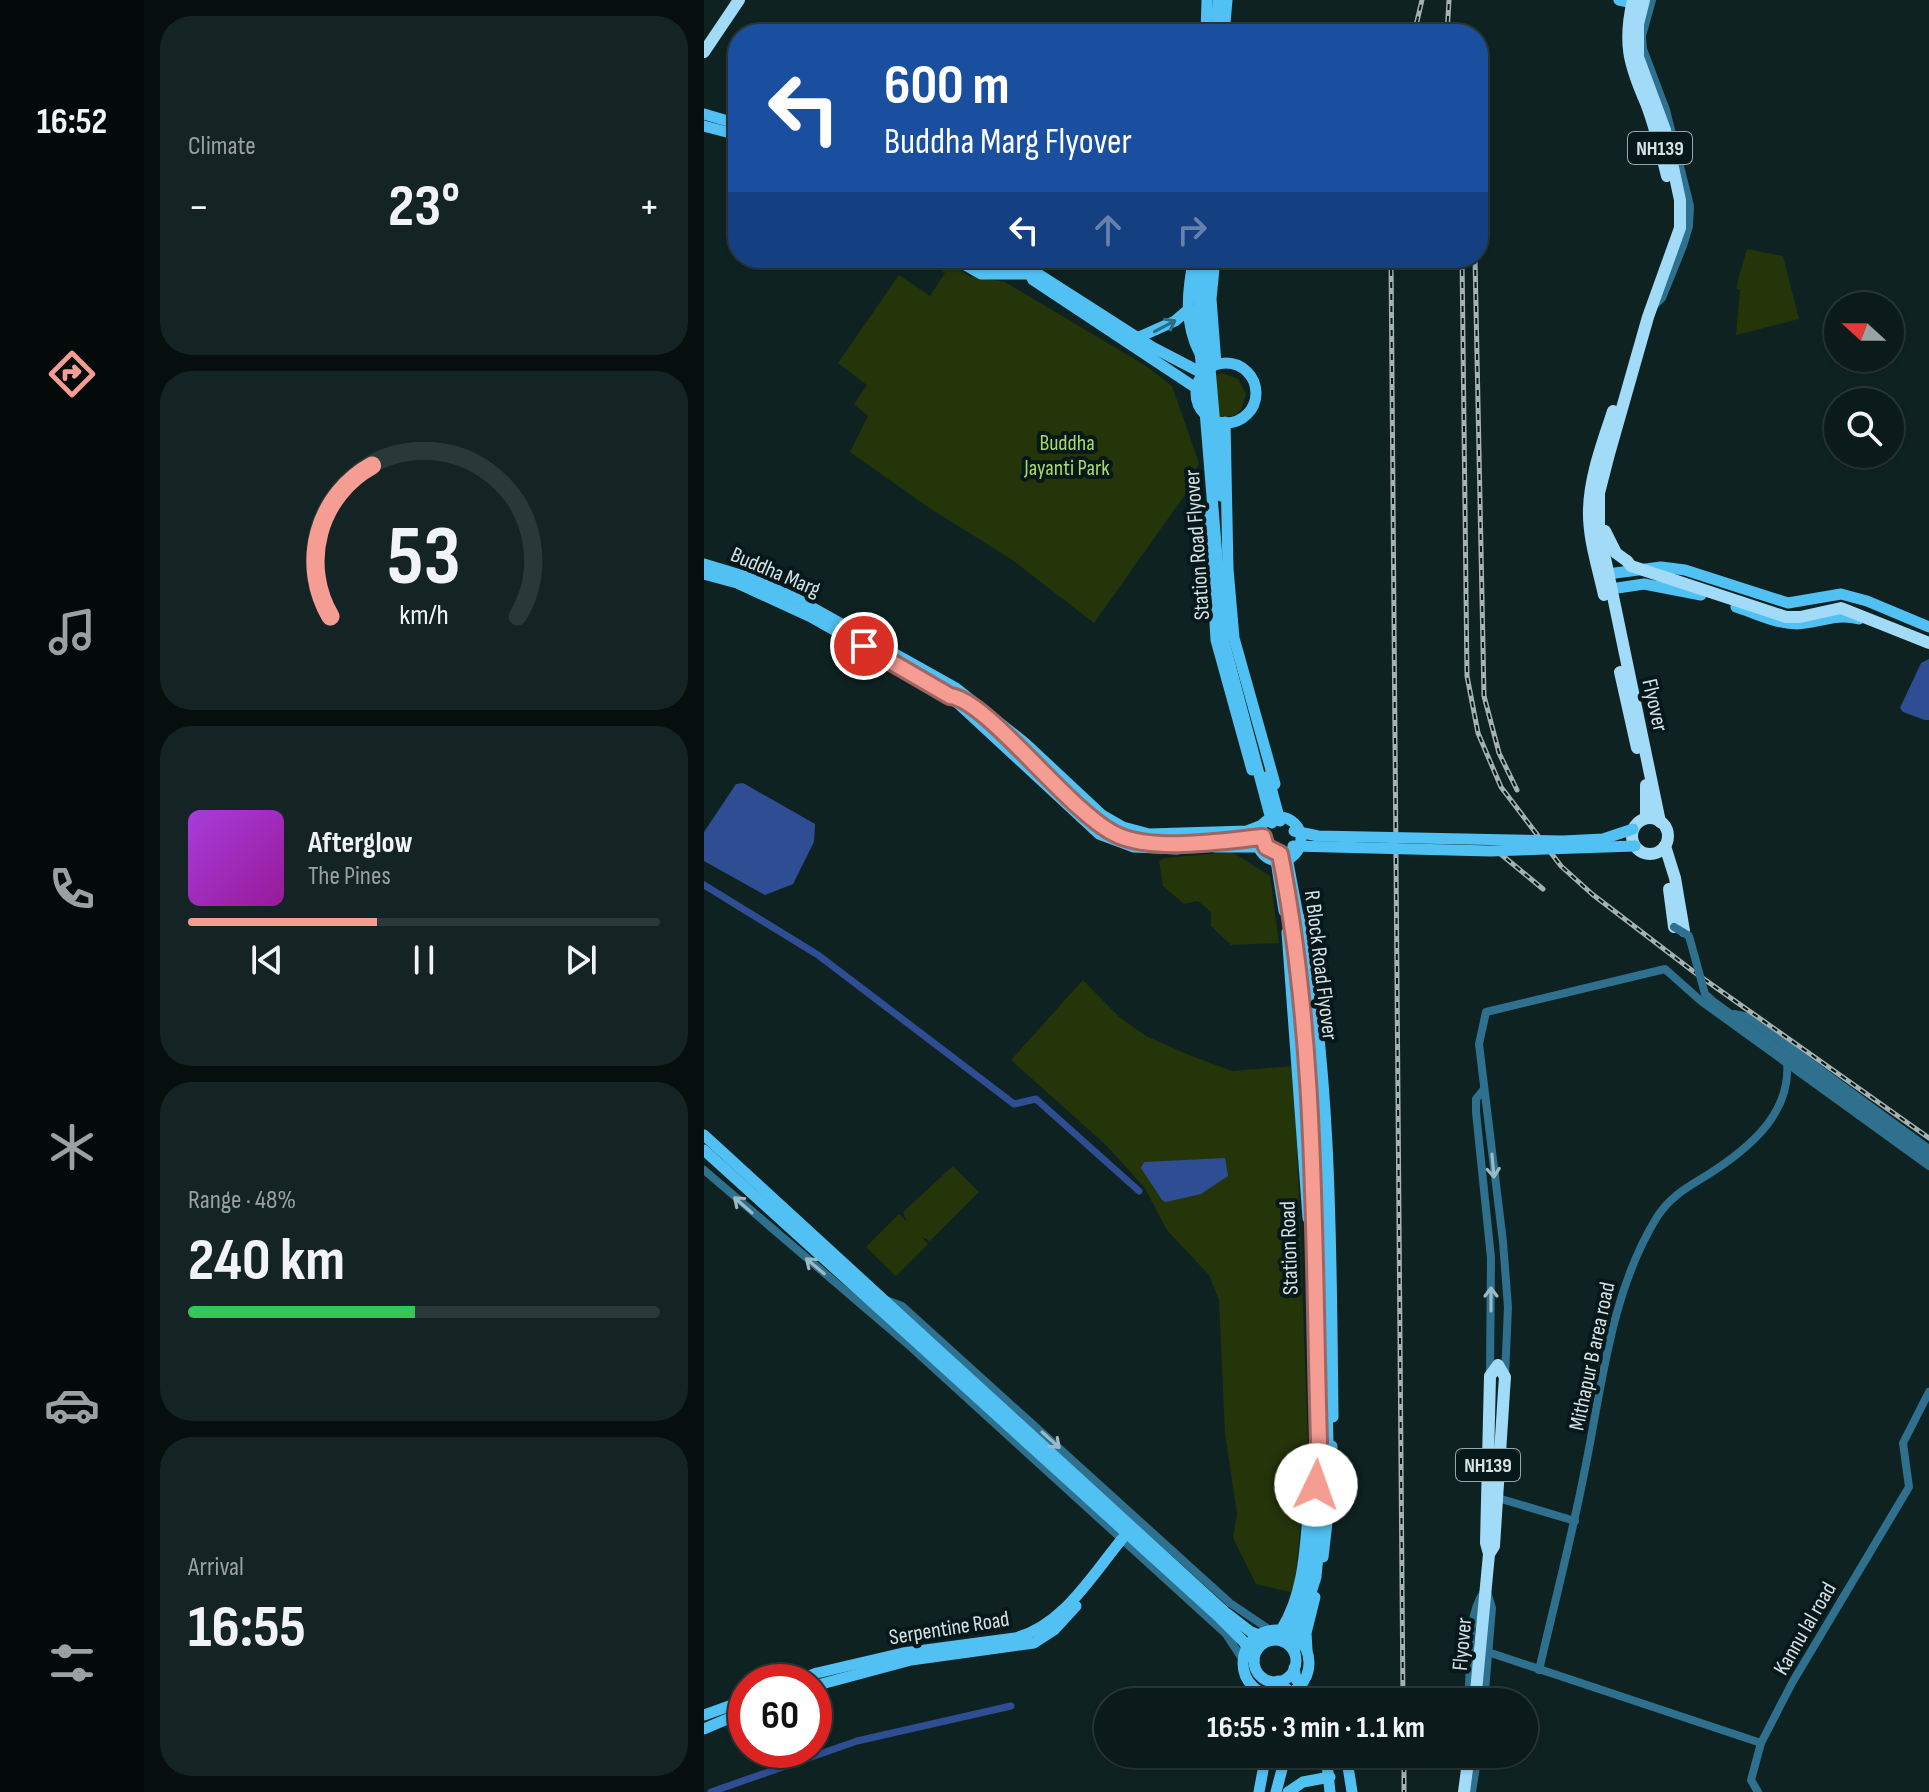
<!DOCTYPE html>
<meta charset="utf-8">
<style>
:root{--surface:#0b1a1a;--page:#142323;--text:#f1f3f6;--muted:#9aa1a2;--line:#2b3839;--accent:#f59c93}
body{margin:0;font-family:"Sofia Sans Condensed",sans-serif;background:var(--page);color:var(--text);height:100vh;display:flex;flex-direction:column;font-size:30px;white-space:nowrap}
*{box-sizing:border-box;margin:0}
p{font-size:26px;color:var(--muted)}
.icon{flex:none;width:44px;height:44px;fill:none;stroke:currentColor;stroke-width:2;stroke-linecap:round;stroke-linejoin:round}
.map{position:relative;flex:1;overflow:hidden}
.drawer{display:flex;flex-direction:column;gap:16px;padding:16px;background:#060e0e;width:560px}
.drawer>*{flex:none}
.guide{position:absolute;left:24px;top:24px;width:760px;height:244px;border-radius:32px;box-shadow:0 2px 6px #0004,0 0 0 2px var(--line);background:#1a4fa0;color:#fff;overflow:hidden}
.needle{width:52px;rotate:291deg}
.tools{position:absolute;left:1120px;top:292px;display:grid;gap:16px}
.tools a{display:grid;place-items:center;width:80px;height:80px;border-radius:50%;background:var(--surface);box-shadow:0 2px 6px #0004,0 0 0 2px var(--line);font-size:40px}
.speed{position:absolute;left:24px;top:1664px;display:flex;gap:16px;font-size:40px;font-weight:700;text-align:center}
.speed>*{display:grid;place-content:center;width:104px;height:104px;border-radius:50%;background:var(--surface);box-shadow:0 2px 6px #0004,0 0 0 2px var(--line);line-height:1}
.speed .limit{border:12px solid #d22;background:#fff;color:#111}
.pin{position:absolute;display:grid;place-items:center;width:68px;height:68px;color:#fff;margin:-34px;border:4px solid #fff;border-radius:50%;box-shadow:0 2px 8px #0007}
.me{position:absolute;width:88px;margin:-44px;rotate:3deg;stroke-linejoin:round;filter:drop-shadow(0 0 6px #0008)}
.turn{display:flex;align-items:center;gap:28px;height:168px;padding:0 24px;font-size:36px}
.turn .icon{width:104px;height:104px;stroke-width:2.5}
.turn b{display:block;font-size:56px;line-height:68px}
.lanes{display:flex;align-items:center;height:76px;padding:0 24px;background:#0003;justify-content:center;gap:40px;direction:ltr}
.lanes .off{opacity:.35}
.big{font-size:60px;font-weight:700;line-height:1.1}
.drawer .tile{flex:1;display:flex;flex-direction:column;justify-content:center;gap:12px;min-width:0;padding:0 28px;border-radius:32px;background:var(--page)}
.drawer .dial{align-items:center;gap:0}
.dial svg{height:208px;overflow:visible;fill:none;stroke:var(--line);stroke-width:7;stroke-linecap:round;text-anchor:middle}
.dial text{fill:var(--text);stroke:none}
.song{display:flex;align-items:center;gap:24px}
.cover{width:96px;height:96px;border-radius:12px;background:linear-gradient(135deg,hsl(280 70% 55%),hsl(300 70% 35%))}
.played{height:8px;border-radius:4px;background:linear-gradient(90deg,var(--accent) 40%,var(--line) 40%)}
.keys{display:flex;justify-content:space-around;direction:ltr}
.heat{display:flex;justify-content:space-between;align-items:center;font-size:44px;direction:ltr}
.charge{height:12px;border-radius:6px;background:linear-gradient(90deg,#34c759 48%,var(--line) 0)}
.trip{position:absolute;left:390px;top:1688px;width:444px;height:80px;border-radius:40px;background:var(--surface);box-shadow:0 2px 6px #0004,0 0 0 2px var(--line);font-weight:700;line-height:80px;text-align:center}
main{display:flex;flex:1;min-height:0}
.tab-bar{display:flex;flex-direction:column;width:144px;justify-content:space-around;align-items:center;background:#040a0a;color:var(--muted)}
.tab-bar .icon{width:56px;height:56px}
.tab-bar .selected{color:var(--accent)}
.tab-bar b{font-size:36px;color:var(--text)}
.map>svg:first-child{display:block}
.green{fill:#24350a}
.water{fill:#2f4d93}
.lines{fill:none;stroke-linecap:round;stroke-linejoin:round}
.canal{stroke:#2f4d93;stroke-width:7}
.minor{stroke:#2e708e;stroke-width:8}
.major{stroke:#51c1f3;stroke-width:11}
.highway{stroke:#a1dbf8;stroke-width:12}
.rail-casing{stroke:#a5b2b2;stroke-width:5}
.rail{stroke:#061819;stroke-width:2;stroke-dasharray:6;stroke-linecap:butt}
.minor-bridge{stroke:#2e708e;stroke-width:8}
.major-bridge{stroke:#51c1f3;stroke-width:11}
.highway-bridge{stroke:#a1dbf8;stroke-width:12}
.oneway{stroke:#2c6c86}
.oneway2{stroke:#9cbac5}
.route-casing{stroke:#9f6560;stroke-width:20}
.route{stroke:#f59c93;stroke-width:14}
.labels{text-anchor:middle;stroke-width:8;stroke-linejoin:round;paint-order:stroke}
.shield{fill:#061819;stroke:#98a5a6;stroke-width:2}
.shield-label{font-size:20px;font-weight:bold;fill:#d7e2e2}
.park-label{font-size:22px;fill:#abda6a;stroke:#061819}
.street-label{font-size:22px;fill:#d7e2e2;stroke:#061819}
</style>
<main>
<nav class="tab-bar">
<b>16:52</b>
<svg class="icon selected" aria-label="directions" viewBox="0 0 24 24"><path d="M12 3l9 9-9 9-9-9zM9 14v-3h6M13 9l2 2-2 2"/></svg>
<svg class="icon" aria-label="music" viewBox="0 0 24 24"><path d="M9 18V5l10-2v13"/><circle cx="6" cy="18" r="3"/><circle cx="16" cy="16" r="3"/></svg>
<svg class="icon" aria-label="phone" viewBox="0 0 24 24"><path d="M5 4h4l2 5-3 2q2 4 5 5l2-3 5 2v4C11 20 4 13 5 4z"/></svg>
<svg class="icon" aria-label="climate" viewBox="0 0 24 24"><path d="M12 3v18M4 7l16 10M4 17L20 7"/></svg>
<svg class="icon" aria-label="car" viewBox="0 0 24 24"><path d="M5 17H2v-5l4-1 3-4h7l3 4 3 1v5h-3M9 17h6M6 11h13"/><circle cx="7" cy="17" r="2"/><circle cx="17" cy="17" r="2"/></svg>
<svg class="icon" aria-label="filters" viewBox="0 0 24 24"><path d="M4 7h16M4 17h16"/><circle cx="9" cy="7" r="2"/><circle cx="15" cy="17" r="2"/></svg>
</nav>
<section class="drawer">
<div class="tile"><p>Climate</p>
<div class="heat"><a>−</a><b class="big">23°</b><a>+</a></div>
</div>
<div class="tile dial"><svg viewBox="0 0 100 80">
<path d="M14 69A42 42 0 1 1 86 69"/>
<path d="M14 69A42 42 0 0 1 30 11" stroke="#f59c93"/>
<text x="50" y="56" font-size="32" font-weight="700">53</text>
<text x="50" y="72" font-size="11">km/h</text>
</svg></div>
<div class="tile">
<div class="song"><i class="cover"></i><div><b>Afterglow</b><p>The Pines</p></div></div>
<div class="played"></div>
<div class="keys"><svg class="icon" aria-label="previous" viewBox="0 0 24 24"><path d="M18 5L8 12l10 7zM5 5v14"/></svg><svg class="icon" aria-label="pause" viewBox="0 0 24 24"><path d="M8 5v14M16 5v14"/></svg><svg class="icon" aria-label="next" viewBox="0 0 24 24"><path d="M6 5l10 7-10 7zM19 5v14"/></svg></div>
</div>
<div class="tile"><p>Range · 48%</p><b class="big">240 km</b><div class="charge"></div></div>
<div class="tile"><p>Arrival</p><b class="big">16:55</b></div>
</section>
<div class="map">
<svg width="1225" height="1792" viewBox="0 0 1225 1792">
<rect width="100%" height="100%" fill="#0f2222"/>
<!-- green -->
<g class="green">
<polygon points="1043,249 1079,256 1095,319 1032,335 1036,290 1032,288"/>
<polygon points="217,258 236,258 265,276 301,282 442,366 468,386 495,463 480,496 390,623 307,559 227,509 146,452 164,416 150,404 163,385 134,363 195,275 226,296 241,273"/>
<polygon points="518,373 534,379 542,394 537,410 530,416 513,417 510,376"/>
<polygon points="528,852 566,876 575,943 527,945 507,926 507,912 494,901 480,904 459,886 455,861 461,858"/>
<polygon points="379,980 414,1016 442,1036 485,1055 528,1071 590,1066 604,1444 590,1593 552,1584 529,1538 533,1514 521,1433 515,1300 505,1275 463,1230 440,1187 402,1145 307,1060"/>
<polygon points="249,1166 275,1192 226,1241 218,1237 224,1244 192,1276 162,1247 195,1214 203,1222 199,1212"/>
</g>
<!-- water -->
<g class="water">
<polygon points="1225,659 1225,720 1221,720 1199,712 1196,708 1217,663"/>
<polygon points="39,783 111,824 110,842 89,884 61,895 0,861 0,832 32,784"/>
<polygon points="521,1158 524,1176 497,1194 462,1202 458,1200 437,1168 440,1162"/>
</g>
<g class="lines">
<!-- canal -->
<g class="canal">
<polyline points="0,885 114,955 310,1104 332,1099 435,1191"/>
<polyline points="7,1792 153,1741 307,1706"/>
</g>
<!-- minor -->
<g class="minor">
<polyline points="948,0 938,36 939,49 962,110 986,206 985,226 979,246 958,298 950,306"/>
<polyline points="1024,1019 1030,1014 1044,1017 1225,1149"/>
<polyline points="780,1089 772,1099 772,1112 787,1258 786,1376"/>
<polyline points="0,1170 208,1348 522,1634 539,1660"/>
<polyline points="182,1300 198,1306 526,1603 566,1630"/>
<polyline points="801,1376 804,1307 799,1242 775,1044 782,1012 961,969 997,1001 1225,1166"/>
<polyline points="794,1498 871,1521"/>
<polyline points="784,1652 1057,1743"/>
<path d="M835 1670C850 1605 867 1540 880 1474 898 1387 906 1293 953 1217 969 1192 991 1184 1014 1168 1051 1143 1087 1110 1083 1062"/>
<path d="M764 1702C768 1667 760 1619 781 1590"/>
<polyline points="780,1702 788,1608 783,1592"/>
<polyline points="768,1792 774,1754"/>
<polyline points="1054,1792 1047,1780 1057,1743 1088,1683 1205,1487 1199,1443 1225,1392"/>
</g>
<!-- major -->
<g class="major">
<polyline points="915,0 929,3"/>
<polyline points="513,21 514,0"/>
<polyline points="502,34 503,0"/>
<polyline points="520,34 523,0"/>
<polyline points="0,114 34,124"/>
<polyline points="0,126 34,135"/>
<polyline points="249,258 277,274 334,274 448,347 498,373"/>
<path d="M490 258C483 291 480 324 496 354"/>
<polyline points="511,258 507,299 512,364"/>
<polyline points="325,272 329,280 492,388"/>
<polyline points="433,338 471,321 485,309"/>
<circle cx="522" cy="393" r="30"/>
<polyline points="521,422 524,569 530,638 571,784"/>
<polyline points="505,516 512,640 548,770"/>
<polyline points="0,564 43,577 93,599 252,688 321,743 398,815 419,827 445,834 543,831 556,826"/>
<polyline points="0,574 33,583 107,617 246,696 395,834 430,847 474,849"/>
<polyline points="896,575 957,567 981,570 1084,603 1137,594 1163,601 1225,627"/>
<polyline points="900,590 940,584 997,595"/>
<path d="M1032 607C1051 613 1072 624 1093 624 1115 623 1132 613 1155 619"/>
<circle cx="575" cy="839" r="22"/>
<polyline points="511,847 554,847"/>
<polyline points="572,861 580,911"/>
<path d="M599 920C628 1084 627 1251 629 1417"/>
<polyline points="583,932 604,1218"/>
<polyline points="0,1135 217,1334"/>
<polyline points="0,1150 211,1341"/>
<polyline points="619,1557 627,1488 628,1446"/>
<circle cx="572" cy="1663" r="33"/>
<path d="M577 1630C604 1588 601 1531 607 1483"/>
<circle cx="571" cy="1661" r="21"/>
<polyline points="603,1650 602,1633 611,1597"/>
<path d="M89 1682 113 1673 199 1653 311 1638C359 1626 388 1575 418 1539"/>
<polyline points="110,1686 207,1660 330,1643 350,1630 372,1606"/>
<polyline points="0,1715 42,1700"/>
<polyline points="0,1729 42,1711"/>
<polyline points="622,1754 626,1792"/>
<polyline points="642,1754 648,1792"/>
<polyline points="555,1792 562,1754"/>
<polyline points="572,1792 582,1754"/>
<polyline points="584,1792 599,1782 626,1777"/>
</g>
<!-- highway -->
<g class="highway">
<path d="M929 0C919 43 925 64 942 103 951 126 957 152 963 176"/>
<polyline points="940,0 934,24 934,57 961,130 976,200 976,228 944,317 905,454 895,493 895,529 956,822"/>
<polyline points="0,52 35,0"/>
<polyline points="901,531 912,553 923,561"/>
<path d="M900 595C894 567 884 538 885 509 886 475 899 442 909 411"/>
<polyline points="916,672 933,748"/>
<polyline points="942,785 942,818"/>
<circle cx="946" cy="836" r="18"/>
<polyline points="961,846 971,878 980,931"/>
<polyline points="965,889 970,927"/>
<polyline points="771,1702 785,1554 782,1543 786,1376 794,1365 801,1377 800,1391 790,1546 785,1554"/>
<polyline points="760,1792 765,1754"/>
</g>
<defs>
<g id="rail">
<polyline points="710,34 718,0"/>
<polyline points="743,34 745,0"/>
<polyline points="687,258 699,1702"/>
<polyline points="758,258 763,676 774,733 797,787 857,866 888,894 990,972 1225,1138"/>
<polyline points="771,258 780,696 795,753 813,790"/>
<polyline points="793,851 839,889"/>
<polyline points="700,1754 700,1792"/>
</g>
</defs>
<!-- rail casing -->
<use href="#rail" class="rail-casing"/>
<!-- rail -->
<use href="#rail" class="rail"/>
<!-- minor-bridge -->
<polyline class="minor-bridge" points="970,927 985,936 1001,994 1010,1002 1225,1157"/>
<!-- major-bridge -->
<g class="major-bridge">
<polyline points="497,258 494,326 520,642 568,823"/>
<polyline points="504,263 501,310 517,496"/>
<path d="M338 772C361 795 384 824 415 836 454 852 517 841 559 837"/>
<polyline points="564,776 576,821"/>
<polyline points="590,831 614,836 859,841 899,839 929,829"/>
<polyline points="589,846 786,851 931,846"/>
<polyline points="582,852 594,916 615,1114 624,1442 612,1577 590,1645 591,1654"/>
<polyline points="217,1334 521,1612 547,1632 568,1640"/>
<polyline points="211,1341 516,1618 540,1642 550,1660"/>
<path d="M575 1640C629 1607 611 1319 609 1254 608 1196 608 1137 603 1079 598 1018 591 958 583 898"/>
<polyline points="590,1668 592,1679 608,1702"/>
<polyline points="574,1681 597,1702"/>
</g>
<!-- highway-bridge -->
<polyline class="highway-bridge" points="923,561 927,566 1082,617 1096,617 1137,608 1225,643"/>
</g>
<!-- one-way arrows -->
<defs><path id="oneway-shaft" d="M-6 0H5M1.5-3L5.5 0L1.5 3" fill="none" stroke-width="1.6" stroke-linecap="round" stroke-linejoin="round" transform="scale(2)"/></defs>
<use class="oneway" href="#oneway-shaft" transform="translate(461 326) rotate(-28)"/>
<g class="oneway2">
<use href="#oneway-shaft" transform="translate(789 1166) rotate(85)"/>
<use href="#oneway-shaft" transform="translate(39 1205) rotate(-139)"/>
<use href="#oneway-shaft" transform="translate(111 1266) rotate(-140)"/>
<use href="#oneway-shaft" transform="translate(787 1299) rotate(-90)"/>
<use href="#oneway-shaft" transform="translate(347 1440) rotate(42)"/>
</g>
<g class="lines">
<defs>
<path id="route" d="M160 646 246 696C284 700 365 813 413 835 451 852 518 841 559 837L562 847 576 854C614 1045 609 1248 615 1441L612 1485"/>
</defs>
<!-- route casing -->
<use href="#route" class="route-casing"/>
<!-- route -->
<use href="#route" class="route"/>
</g>
<g class="labels">
<!-- shield labels -->
<g class="shield">
<rect x="924" y="132" width="64" height="32" rx="6"/>
<rect x="752" y="1449" width="64" height="32" rx="6"/>
</g>
<g class="shield-label">
<text x="956" y="155">NH139</text>
<text x="784" y="1472">NH139</text>
</g>
<!-- park labels -->
<g class="park-label">
<text x="363" y="450">Buddha<tspan x="363" dy="25">Jayanti Park</tspan></text>
</g>
<!-- street labels -->
<g class="street-label">
<text transform="translate(492 545) rotate(-94)" y="8">Station Road Flyover</text>
<text transform="translate(72 571) rotate(23)" y="8">Buddha Marg</text>
<text transform="translate(952 705) rotate(77)" y="8">Flyover</text>
<text transform="translate(618 965) rotate(83)" y="8">R Block Road Flyover</text>
<text transform="translate(584 1248) rotate(-92)" y="8">Station Road</text>
<text transform="translate(887 1356) rotate(-78)" y="8">Mithapur B area road</text>
<text transform="translate(245 1627) rotate(-9)" y="8">Serpentine Road</text>
<text transform="translate(1100 1628) rotate(-60)" y="8">Kannu lal road</text>
<text transform="translate(757 1644) rotate(-85)" y="8">Flyover</text>
</g>
</g>
</svg>
<div class="tools">
<a><svg class="needle" viewBox="-14 -14 28 28"><path d="M0-13l5 13h-10z" fill="#e53935"/><path d="M0 13l5-13h-10z" fill="#9aa1a2"/></svg></a>
<a><svg class="icon" aria-label="search" viewBox="0 0 24 24"><circle cx="10" cy="10" r="6"/><path d="M15 15l6 6"/></svg></a>
</div>
<div class="speed"><div class="limit">60</div></div>
<div class="pin" style="left:160px;top:646px;background:#d93025"><svg class="icon" aria-label="arrive" viewBox="0 0 24 24"><path d="M6 21V4h12l-3 4 3 4H6"/></svg></div>
<svg class="me" style="left:612px;top:1485px" viewBox="-20 -20 40 40"><circle r="19" fill="#fff"/><path d="M0-13L10 11 0 6-10 11z" fill="#f59c93"/></svg>
<div class="trip">16:55 · 3 min · 1.1 km</div>
<div class="guide">
<div class="turn"><svg class="icon" aria-label="left" viewBox="0 0 24 24"><path d="M17 20v-9H6M10 6l-5 5 5 5"/></svg><div><b>600 m</b>Buddha Marg Flyover</div></div>
<div class="lanes"><svg class="icon" aria-label="left" viewBox="0 0 24 24"><path d="M17 20v-9H6M10 6l-5 5 5 5"/></svg><svg class="icon off" aria-label="ahead" viewBox="0 0 24 24"><path d="M12 20V5M6 11l6-6 6 6"/></svg><svg class="icon off" aria-label="right" viewBox="0 0 24 24"><path d="M7 20v-9h11M14 6l5 5-5 5"/></svg></div>
</div>
</div>
</main>
